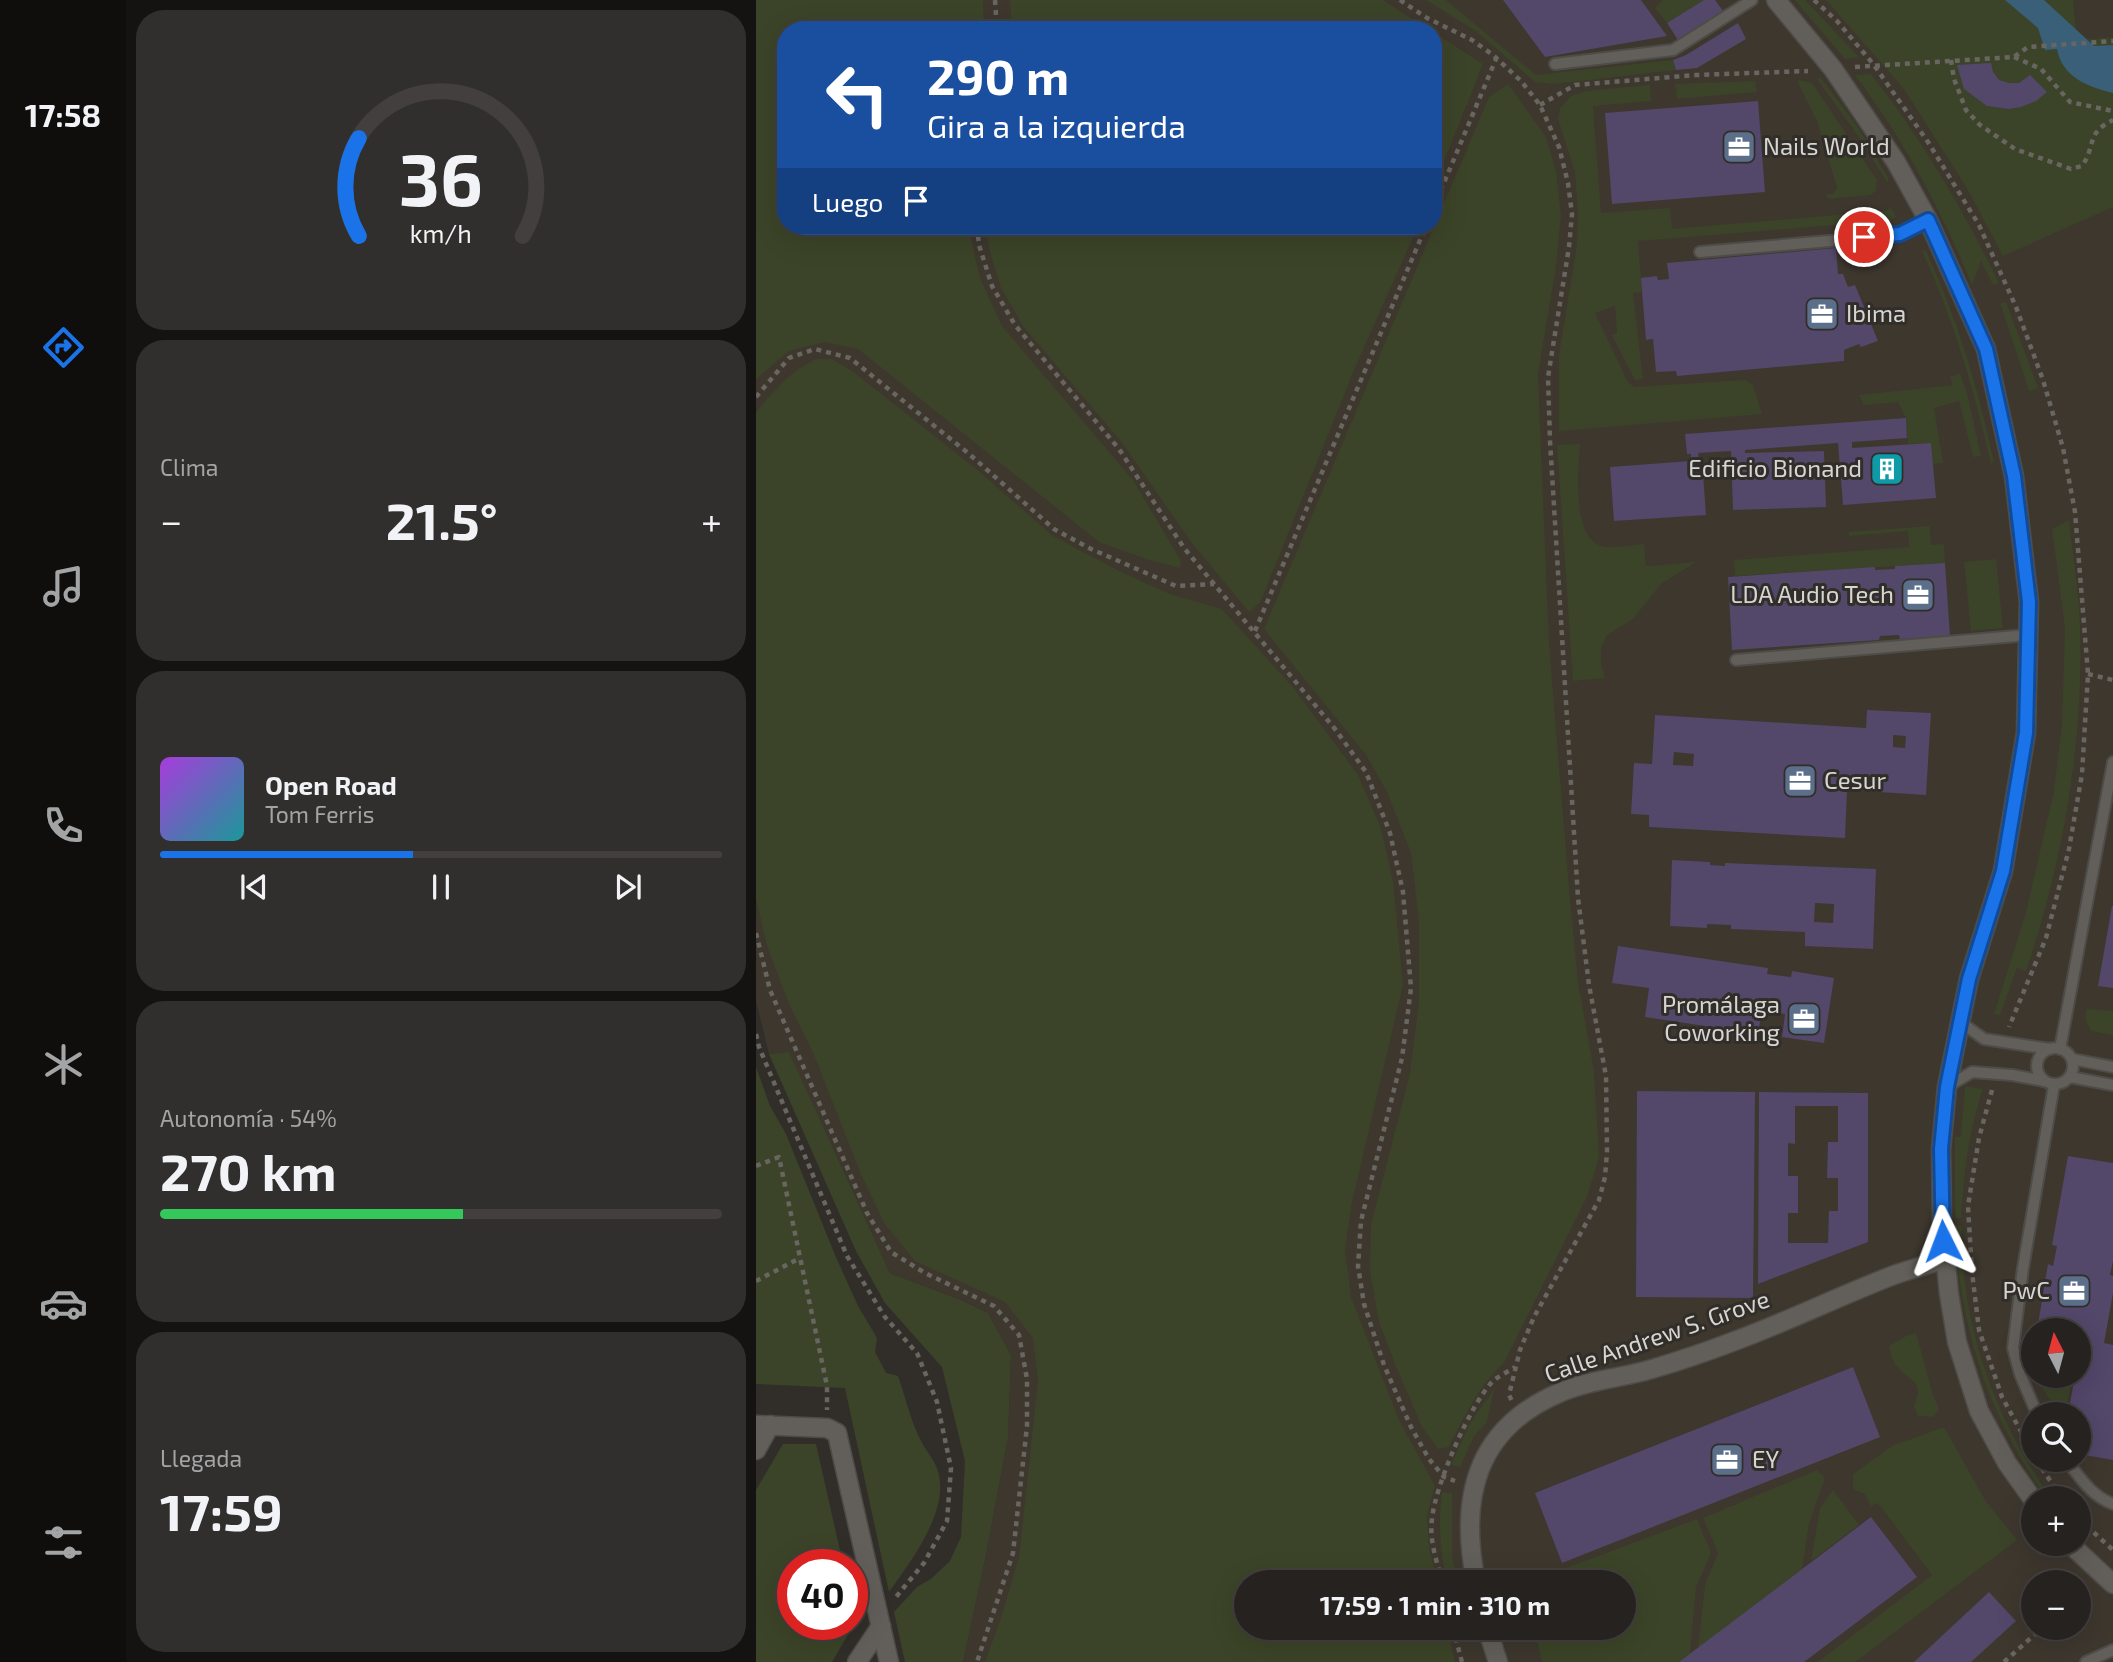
<!DOCTYPE html>
<html lang="es">
<meta charset="utf-8">
<style>
:root{--surface:#252220;--page:#312f2d;--text:#f1f3f6;--muted:#a3a4a5;--line:#423f3e;--accent:#1a73e8}
body{margin:0;font-family:"Exo 2",sans-serif;background:var(--page);color:var(--text);height:100vh;display:flex;flex-direction:column;font-size:26px;white-space:nowrap}
*{box-sizing:border-box;margin:0}
p{font-size:23px;color:var(--muted)}
.icon{flex:none;width:38px;height:38px;fill:none;stroke:currentColor;stroke-width:2;stroke-linecap:round;stroke-linejoin:round}
.map{position:relative;flex:1;overflow:hidden}
.panel{display:flex;flex-direction:column;gap:10px;padding:10px;background:#141312;width:630px}
.panel>*{flex:none}
.top-card{position:absolute;left:21px;top:21px;width:665px;height:214px;border-radius:28px;box-shadow:0 7px 28px #0002,0 0 0 2px var(--line);background:#1a4fa0;color:#fff;overflow:hidden}
.needle{width:46px;rotate:354deg}
.fabs{position:absolute;left:1265px;top:1318px;display:grid;gap:14px}
.fabs a{display:grid;place-items:center;width:70px;height:70px;border-radius:50%;background:var(--surface);box-shadow:0 7px 28px #0002,0 0 0 2px var(--line);font-size:35px}
.speed{position:absolute;left:21px;top:1549px;display:flex;gap:14px;font-size:35px;font-weight:700;text-align:center}
.speed>*{display:grid;place-content:center;width:91px;height:91px;border-radius:50%;background:var(--surface);box-shadow:0 7px 28px #0002,0 0 0 2px var(--line);line-height:1}
.speed .limit{border:10px solid #d22;background:#fff;color:#111}
.pin{position:absolute;display:grid;place-items:center;width:60px;height:60px;color:#fff;margin:-30px;border:4px solid #fff;border-radius:50%;box-shadow:0 2px 7px #0007}
.me{position:absolute;width:77px;margin:-38px;rotate:357deg;stroke-linejoin:round;filter:drop-shadow(0 0 5px #0008)}
.turn{display:flex;align-items:center;gap:24px;height:147px;padding:0 35px;font-size:32px}
.turn .icon{width:91px;height:91px;stroke-width:2.5}
.turn b{display:block;font-size:49px;line-height:60px}
.then{display:flex;align-items:center;height:66px;padding:0 35px;background:#0003;gap:14px;font-size:26px}
.big{font-size:52px;font-weight:700;line-height:1.1}
.panel .widget{flex:1;display:flex;flex-direction:column;justify-content:center;gap:10px;min-width:0;padding:0 24px;border-radius:28px;background:var(--page)}
.panel .dial{align-items:center;gap:0}
.dial svg{height:182px;overflow:visible;fill:none;stroke:var(--line);stroke-width:7;stroke-linecap:round;text-anchor:middle}
.dial text{fill:var(--text);stroke:none}
.song{display:flex;align-items:center;gap:21px}
.cover{width:84px;height:84px;border-radius:10px;background:linear-gradient(135deg,hsl(280 70% 55%),hsl(180 70% 35%))}
.played{height:7px;border-radius:4px;background:linear-gradient(90deg,var(--accent) 45%,var(--line) 45%)}
.keys{display:flex;justify-content:space-around;direction:ltr}
.heat{display:flex;justify-content:space-between;align-items:center;font-size:38px;direction:ltr}
.charge{height:10px;border-radius:5px;background:linear-gradient(90deg,#34c759 54%,var(--line) 0)}
.trip{position:absolute;left:478px;top:1570px;width:402px;height:70px;border-radius:35px;background:var(--surface);box-shadow:0 7px 28px #0002,0 0 0 2px var(--line);font-weight:700;line-height:70px;text-align:center}
main{display:flex;flex:1;min-height:0}
.dock{display:flex;flex-direction:column;width:126px;justify-content:space-around;align-items:center;background:#0f0e0d;color:var(--muted)}
.dock .icon{width:49px;height:49px}
.dock .active{color:var(--accent)}
.dock b{font-size:32px;color:var(--text)}
.map>svg:first-child{display:block}
.built{fill:#3d372e;fill-rule:evenodd}
.green{fill:#3b4428}
.water{fill:#3a5f79}
.building{fill:#53476a;fill-rule:evenodd}
.lines{fill:none;stroke-linecap:round;stroke-linejoin:round}
.lane-casing{stroke:#4e4c48;stroke-width:14}
.street-casing{stroke:#4e4c48;stroke-width:21}
.secondary-casing{stroke:#4e4c48;stroke-width:21}
.path{stroke:#696662;stroke-width:4.5;stroke-dasharray:5 5;stroke-linecap:butt}
.lane{stroke:#625f5a;stroke-width:10}
.street{stroke:#625f5a;stroke-width:18}
.secondary{stroke:#625f5a;stroke-width:18}
.route-casing{stroke:#114b97;stroke-width:18}
.route{stroke:#1a73e8;stroke-width:12}
.labels{text-anchor:middle;stroke-width:6;stroke-linejoin:round;paint-order:stroke}
.poi-label{font-size:24px;fill:#d7d5d2;stroke:#312e2a;text-anchor:start}
.street-label{font-size:24px;fill:#d7d5d2;stroke:#312e2a}
</style>
<main>
<nav class="dock">
<b>17:58</b>
<svg class="icon active" aria-label="directions" viewBox="0 0 24 24"><path d="M12 3l9 9-9 9-9-9zM9 14v-3h6M13 9l2 2-2 2"/></svg>
<svg class="icon" aria-label="music" viewBox="0 0 24 24"><path d="M9 18V5l10-2v13"/><circle cx="6" cy="18" r="3"/><circle cx="16" cy="16" r="3"/></svg>
<svg class="icon" aria-label="phone" viewBox="0 0 24 24"><path d="M5 4h4l2 5-3 2q2 4 5 5l2-3 5 2v4C11 20 4 13 5 4z"/></svg>
<svg class="icon" aria-label="climate" viewBox="0 0 24 24"><path d="M12 3v18M4 7l16 10M4 17L20 7"/></svg>
<svg class="icon" aria-label="car" viewBox="0 0 24 24"><path d="M5 17H2v-5l4-1 3-4h7l3 4 3 1v5h-3M9 17h6M6 11h13"/><circle cx="7" cy="17" r="2"/><circle cx="17" cy="17" r="2"/></svg>
<svg class="icon" aria-label="filters" viewBox="0 0 24 24"><path d="M4 7h16M4 17h16"/><circle cx="9" cy="7" r="2"/><circle cx="15" cy="17" r="2"/></svg>
</nav>
<section class="panel">
<div class="widget dial"><svg viewBox="0 0 100 80">
<path d="M14 69A42 42 0 1 1 86 69"/>
<path d="M14 69A42 42 0 0 1 14 26" stroke="#1a73e8"/>
<text x="50" y="56" font-size="32" font-weight="700">36</text>
<text x="50" y="72" font-size="11">km/h</text>
</svg></div>
<div class="widget"><p>Clima</p>
<div class="heat"><a>−</a><b class="big">21.5°</b><a>+</a></div>
</div>
<div class="widget">
<div class="song"><i class="cover"></i><div><b>Open Road</b><p>Tom Ferris</p></div></div>
<div class="played"></div>
<div class="keys"><svg class="icon" aria-label="previous" viewBox="0 0 24 24"><path d="M18 5L8 12l10 7zM5 5v14"/></svg><svg class="icon" aria-label="pause" viewBox="0 0 24 24"><path d="M8 5v14M16 5v14"/></svg><svg class="icon" aria-label="next" viewBox="0 0 24 24"><path d="M6 5l10 7-10 7zM19 5v14"/></svg></div>
</div>
<div class="widget"><p>Autonomía · 54%</p><b class="big">270 km</b><div class="charge"></div></div>
<div class="widget"><p>Llegada</p><b class="big">17:59</b></div>
</section>
<div class="map">
<svg width="1357" height="1662" viewBox="0 0 1357 1662">
<rect width="100%" height="100%" fill="#312e2a"/>
<!-- built -->
<path class="built" d="M0 0H1357V1662H207L229 1560 252 1438 255 1355 232 1313 205 1300 134 1273 33 1053 13 1054 0 1001ZM30 30H677V226H30ZM1278 1330H1323V1376H1278ZM1278 1414H1323V1460H1278ZM1278 1498H1323V1544H1278ZM490 1582H868V1628H490ZM1278 1582H1323V1628H1278Z"/>
<!-- green -->
<g class="green">
<polygon points="0,0 227,0 228,30 30,30 30,226 212,226 224,278 246,326 377,480 425,561 424,568 390,559 343,542 102,349 69,342 33,351 0,379"/>
<polygon points="254,0 627,0 673,30 256,30"/>
<polygon points="670,0 690,0 780,75 917,60 920,70 798,84 779,82 720,31"/>
<polygon points="907,0 948,0 911,23 899,8"/>
<polygon points="1039,0 1049,0 1103,57 1089,59"/>
<polygon points="1070,0 1317,0 1320,29 1331,39 1357,37 1357,207 1247,256 1212,190 1148,89"/>
<polygon points="677,32 727,64 677,189"/>
<path d="M1115 74C1165 138 1207 209 1243 283L1237 285 1225 261 1216 285C1185 209 1148 140 1099 75Z"/>
<polygon points="1064,77 1102,127 1132,178 1132,183 1098,130 1061,79"/>
<polygon points="1043,80 1056,83 1121,180 1120,191 1114,195 1072,199 1070,194 1077,194 1081,188 1061,121 1042,83"/>
<polygon points="999,81 1001,92 921,99 919,84"/>
<path d="M752 84 790 137 800 171 805 216 799 273 782 374 786 474 793 643 813 888 822 982 838 1071 843 1157 831 1197 748 1363C723 1386 708 1417 693 1447L682 1449 666 1427 641 1369 623 1322 614 1271 615 1225 654 1073 663 1001V922L655 853 631 792 610 755 508 629 733 97Z"/>
<polygon points="894,85 895,101 837,106 845,213 914,208 916,229 1129,211 1135,208 1140,217 1133,221 1105,223 882,241 886,292 877,293 887,379 879,380 856,335 861,333 859,306 839,313 872,382 878,387 989,380 997,385 1006,414 803,431 803,355 821,245 822,215 819,172 802,119 804,108 815,96 830,91"/>
<polygon points="229,226 662,226 599,368 504,603 493,612 435,542 367,444 267,326 245,288 234,252"/>
<path d="M1166 251H1170C1200 316 1221 383 1236 454L1238 461 1235 464C1218 390 1198 320 1166 251Z"/>
<polygon points="1250,302 1282,388 1273,391 1244,303"/>
<path d="M61 359H76L99 373 219 468 297 536 365 572 414 594 466 609 536 686 602 775 625 828 637 881 647 985 596 1202 589 1250 595 1297 643 1420 679 1486 671 1516 673 1546 681 1582H490V1628H691L699 1662H229L245 1618 263 1557 282 1381 277 1338 249 1302 159 1261 128 1223 104 1172 58 1055 33 1004 11 946 0 899V413C16 392 36 369 61 359Z"/>
<polygon points="1204,373 1212,397 1225,456 1217,457 1203,401 1178,408 1187,463 1177,464 1175,443 1152,444 1150,418 1142,402 1108,405 1103,395 1197,385 1194,377"/>
<path d="M824 444C823 468 814 543 850 547 862 548 876 545 888 544L890 566 940 562 905 584 876 620 851 635 845 648V664L849 678 817 681 801 445Z"/>
<path d="M1313 520C1317 555 1323 591 1324 626 1328 742 1307 862 1270 971L1261 968 1244 1015 1238 1014 1270 912 1298 791 1306 723 1309 628 1296 529Z"/>
<polygon points="1174,526 1175,545 1188,544 1189,563 979,576 978,560 1153,547 1152,531 1093,536 1093,532"/>
<polygon points="1240,559 1247,628 1215,631 1208,562"/>
<polygon points="1330,1009 1357,1011 1357,1035 1335,1031 1330,1021"/>
<polygon points="33,1052 134,1273 205,1300 232,1313 255,1355 252,1438 229,1560 207,1662 149,1662 138,1612 161,1587 175,1579 194,1561 205,1537 209,1461 186,1367 129,1303 100,1251 13,1054"/>
<path d="M0 1067 14 1106 30 1134 79 1255 102 1306 121 1338 119 1352 130 1373 142 1376C149 1396 154 1418 163 1437 169 1451 180 1460 183 1475 191 1515 155 1561 133 1592L89 1388 0 1384Z"/>
<path d="M1209 1086 1227 1089C1212 1134 1208 1172 1205 1218H1199V1137H1205Z"/>
<path d="M1206 1226C1204 1324 1239 1419 1295 1498H1290C1231 1412 1205 1331 1198 1226Z"/>
<path d="M1160 1333 1176 1392 1183 1409 1177 1417 1162 1416 1158 1407 1162 1393 1161 1385C1146 1370 1137 1369 1133 1346L1150 1336Z"/>
<polygon points="1281,1378 1315,1384 1309,1414 1302,1414"/>
<polygon points="738,1389 731,1422 718,1436 704,1467 695,1465 713,1425"/>
<polygon points="1188,1427 1229,1500 1261,1540 1099,1662 1062,1662 1176,1575 1122,1503 1115,1506 1109,1494 1097,1489 1097,1474 1136,1446"/>
<polygon points="27,1444 60,1444 87,1564 37,1564 37,1624 96,1624 96,1606 100,1621 76,1662 0,1662 0,1490"/>
<polygon points="1061,1470 1069,1478 1053,1524 1046,1569 942,1648 949,1585 962,1553 947,1518"/>
<polygon points="1077,1490 1103,1525 1055,1561 1064,1508"/>
<path d="M686 1492 696 1493V1555L701 1582H691C684 1551 682 1523 686 1492Z"/>
<polygon points="941,1519 955,1553 940,1587 934,1654 923,1662 786,1662 781,1640 783,1628 868,1628 868,1582 806,1582 797,1573"/>
</g>
<!-- water -->
<path class="water" d="M1249 0H1288L1338 46 1357 45V93C1332 87 1306 77 1301 49L1289 50 1282 28Z"/>
<!-- building -->
<g class="building">
<polygon points="747,0 885,0 911,36 789,57"/>
<polygon points="948,0 959,0 967,11 922,40 911,23"/>
<polygon points="982,23 990,39 941,68 920,70 917,60 930,55"/>
<polygon points="1235,63 1237,72 1243,80 1253,83 1263,83 1274,75 1291,92 1280,101 1265,107 1253,109 1231,106 1208,89 1201,65"/>
<polygon points="1002,101 1009,192 856,204 849,113"/>
<polygon points="1080,248 1082,274 1087,274 1092,287 1099,285 1122,341 1105,347 1103,344 1088,350 1088,361 921,376 920,371 900,372 897,339 890,340 885,278 901,276 902,280 913,279 911,263"/>
<polygon points="1150,418 1151,438 1096,442 1096,448 1175,443 1180,498 1087,505 1082,443 989,450 989,453 1068,451 1070,507 977,510 975,451 942,453 943,460 946,460 950,515 858,521 854,467 935,461 935,454 931,454 929,434"/>
<polygon points="1189,563 1194,636 1144,639 1143,635 1124,636 1123,640 976,650 972,577 1119,567 1119,570 1139,569 1139,566"/>
<path d="M1111 710 1175 713 1170 795 1091 790 1089 838 893 827V815L875 814 878 763 896 764 899 715 1110 728ZM1137 735 1150 736 1149 748 1137 747ZM918 752 938 754 937 766 917 765Z"/>
<path d="M916 860 954 862V865L969 866V863L1120 869 1117 949 1049 946V932L975 929V925L951 924V928L914 926ZM1059 903 1078 904 1077 923 1058 922Z"/>
<polygon points="1356,906 1357,906 1357,988 1342,986"/>
<polygon points="862,946 1012,968 1011,974 1035,977 1036,971 1078,978 1068,1043 1026,1037 1029,1014 1006,1011 1002,1034 889,1017 893,988 856,983"/>
<polygon points="881,1091 999,1092 997,1298 880,1297"/>
<path d="M1003 1092 1112 1093V1242L1002 1284ZM1039 1106H1082V1142H1072L1071 1178H1082V1211H1073L1072 1243H1032V1213H1042V1176H1032V1143L1039 1144Z"/>
<polygon points="1312,1156 1357,1163 1357,1261 1354,1275 1357,1276 1357,1293 1348,1343 1357,1345 1357,1460 1329,1455 1323,1447 1323,1414 1312,1414 1319,1376 1323,1376 1323,1330 1281,1330 1292,1264 1297,1266 1301,1246 1296,1245"/>
<polygon points="1097,1367 1124,1437 806,1563 779,1493"/>
<polygon points="1115,1517 1161,1577 1056,1656 1048,1662 923,1662"/>
<polygon points="1233,1592 1260,1621 1215,1662 1158,1662"/>
</g>
<g class="lines">
<defs>
<g id="lane">
<polyline points="799,64 917,50 996,0"/>
<polyline points="944,252 1144,235 1172,220"/>
<polyline points="980,660 1272,635"/>
<polyline points="1203,1021 1228,1039 1294,1049"/>
<circle cx="1299" cy="1066" r="18"/>
<polyline points="1304,1049 1357,762"/>
<polyline points="1316,1059 1357,1067"/>
<polyline points="1314,1077 1357,1085"/>
<polyline points="1191,1087 1216,1072 1256,1075 1288,1081"/>
<polyline points="1281,1414 1264,1374 1257,1348 1267,1268 1298,1085"/>
<path d="M1310 1460C1324 1477 1335 1496 1357 1504"/>
<polyline points="1330,1662 1357,1650"/>
</g>
<g id="street">
<polyline points="0,1425 71,1428 81,1433 133,1662"/>
<polyline points="0,1450 14,1425"/>
<polyline points="101,1662 125,1626"/>
</g>
<g id="secondary">
<polyline points="1020,0 1077,69 1140,162 1172,220 1230,349 1258,476 1273,602 1270,733 1247,871 1213,979 1191,1087 1185,1149 1186,1224 1193,1294 1201,1342 1223,1411 1251,1463 1278,1501"/>
<polyline points="1314,1544 1357,1584"/>
<path d="M720 1582C703 1499 719 1429 803 1393 832 1380 866 1378 896 1369 923 1361 950 1352 976 1342 1031 1322 1083 1296 1138 1275 1154 1269 1172 1265 1189 1259"/>
<polyline points="731,1628 742,1662"/>
</g>
</defs>
<!-- lane casing -->
<use href="#lane" class="lane-casing"/>
<!-- street casing -->
<use href="#street" class="street-casing"/>
<!-- secondary casing -->
<use href="#secondary" class="secondary-casing"/>
<!-- path -->
<g class="path">
<polyline points="239,0 241,30"/>
<polyline points="644,0 671,18 716,40 737,55 765,81 784,105 803,147 812,183 816,214 813,247 792,377 794,441 822,898 833,985 850,1076 851,1152 849,1177 843,1200 778,1317 764,1350 753,1395 756,1401"/>
<polyline points="1058,0 1081,21 1118,65 1172,142 1223,225 1260,307 1287,380 1307,448 1319,512 1332,674 1326,774 1313,849 1290,938 1253,1027"/>
<polyline points="1258,57 1285,69 1314,102 1357,111"/>
<path d="M1195 60 1198 79 1210 110 1224 125 1259 149 1315 169 1326 166C1341 144 1329 134 1357 120"/>
<polyline points="1099,67 1258,57 1272,47 1357,41"/>
<polyline points="784,105 819,85 940,75 1052,71"/>
<polyline points="677,209 740,59"/>
<polyline points="221,226 223,245 236,286 259,325 363,449 428,548 579,729 610,772 634,833 647,892 655,988 646,1058 605,1221 602,1266 608,1304 628,1365 655,1427 673,1459 688,1477 699,1481"/>
<polyline points="0,397 33,358 59,349 94,358 212,453 298,529 335,549 420,586 458,584"/>
<polyline points="499,631 670,226"/>
<polyline points="1332,674 1357,680"/>
<polyline points="0,933 14,990 111,1213 135,1252 169,1273 238,1306 263,1335 271,1379 271,1426 257,1553 221,1662"/>
<polyline points="0,1034 3,1047 91,1256 129,1317 161,1353 181,1402 195,1468 191,1521 168,1563 140,1597"/>
<polyline points="1236,1090 1223,1138 1212,1206 1216,1272 1223,1330 1246,1397 1278,1455"/>
<polyline points="0,1166 23,1157 71,1386 71,1410"/>
<polyline points="0,1281 44,1258"/>
<polyline points="1280,1460 1306,1498"/>
<polyline points="1323,1519 1357,1550"/>
<path d="M686 1582C681 1562 673 1540 676 1519 679 1486 714 1405 736 1382 742 1376 752 1372 759 1367"/>
<polyline points="697,1628 706,1662"/>
<polyline points="1248,1662 1286,1628"/>
</g>
<!-- lane -->
<use href="#lane" class="lane"/>
<!-- street -->
<use href="#street" class="street"/>
<!-- secondary -->
<use href="#secondary" class="secondary"/>
</g>
<g class="lines">
<defs>
<polyline id="route" points="1108,237 1144,234 1172,220 1230,349 1258,476 1273,602 1270,733 1247,871 1213,979 1191,1087 1185,1149 1187,1241"/>
</defs>
<!-- route casing -->
<use href="#route" class="route-casing"/>
<!-- route -->
<use href="#route" class="route"/>
</g>
<!-- icons -->
<defs>
<symbol id="office-square" viewBox="-11 -11 22 22"><rect x="-9" y="-9" width="18" height="18" rx="4" fill="#5c6f8a" stroke="#312e2a"/><path d="M-6-3h4V-5.5h4V-3h4V5H-6ZM-1-4.5V-3h2v-1.5ZM-6 0V1H6V0Z" fill="#fff"/></symbol>
<symbol id="building-square" viewBox="-11 -11 22 22"><rect x="-9" y="-9" width="18" height="18" rx="4" fill="#0f9aa8" stroke="#312e2a"/><path d="M-4-6H4V6H1V3H-1V6H-4ZM-2.5-4.3h1.7v1.8h-1.7ZM.8-4.3h1.7v1.8H.8ZM-2.5-1h1.7V.8h-1.7ZM.8-1h1.7V.8H.8Z" fill="#fff"/></symbol>
</defs>
<g fill-rule="evenodd">
<use href="#office-square" x="964" y="128" width="38" height="38"/>
<use href="#office-square" x="1047" y="295" width="38" height="38"/>
<use href="#building-square" x="1112" y="450" width="38" height="38"/>
<use href="#office-square" x="1143" y="576" width="38" height="38"/>
<use href="#office-square" x="1025" y="762" width="38" height="38"/>
<use href="#office-square" x="1029" y="1000" width="38" height="38"/>
<use href="#office-square" x="1299" y="1272" width="38" height="38"/>
<use href="#office-square" x="952" y="1441" width="38" height="38"/>
</g>
<g class="labels">
<!-- poi labels -->
<g class="poi-label">
<text x="1007" y="155">Nails World</text>
<text x="1090" y="322">Ibima</text>
<text x="1106" y="477" text-anchor="end">Edificio Bionand</text>
<text x="1138" y="603" text-anchor="end">LDA Audio Tech</text>
<text x="1068" y="789">Cesur</text>
<text x="1024" y="1013" text-anchor="end">Promálaga<tspan x="1024" dy="28">Coworking</tspan></text>
<text x="1294" y="1299" text-anchor="end">PwC</text>
<text x="996" y="1468">EY</text>
</g>
<!-- street labels -->
<g class="street-label">
<text transform="translate(901 1337) rotate(-19)" y="8">Calle Andrew S. Grove</text>
</g>
</g>
</svg>
<div class="fabs">
<a><svg class="needle" viewBox="-14 -14 28 28"><path d="M0-13l5 13h-10z" fill="#e53935"/><path d="M0 13l5-13h-10z" fill="#a3a4a5"/></svg></a>
<a><svg class="icon" aria-label="search" viewBox="0 0 24 24"><circle cx="10" cy="10" r="6"/><path d="M15 15l6 6"/></svg></a>
<a>+</a>
<a>−</a>
</div>
<div class="speed"><div class="limit">40</div></div>
<div class="pin" style="left:1108px;top:237px;background:#d93025"><svg class="icon" aria-label="arrive" viewBox="0 0 24 24"><path d="M6 21V4h12l-3 4 3 4H6"/></svg></div>
<svg class="me" style="left:1187px;top:1241px" viewBox="-20 -20 40 40"><path d="M0-17L14 15 0 8-14 15z" fill="#1a73e8" stroke="#fff" stroke-width="4"/></svg>
<div class="trip">17:59 · 1 min · 310 m</div>
<div class="top-card">
<div class="turn"><svg class="icon" aria-label="left" viewBox="0 0 24 24"><path d="M17 20v-9H6M10 6l-5 5 5 5"/></svg><div><b>290 m</b>Gira a la izquierda</div></div>
<div class="then">Luego<svg class="icon" aria-label="arrive" viewBox="0 0 24 24"><path d="M6 21V4h12l-3 4 3 4H6"/></svg></div>
</div>
</div>
</main>
